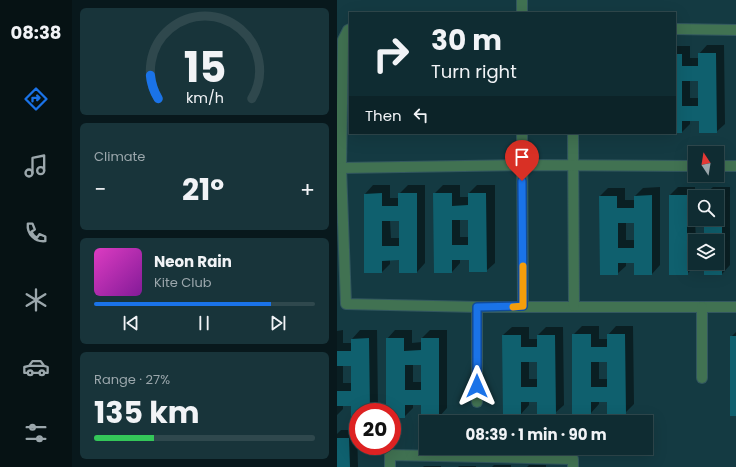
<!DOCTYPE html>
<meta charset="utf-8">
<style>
:root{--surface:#0f2c32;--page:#18343a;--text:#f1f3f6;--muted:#9ba7ac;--line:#2f484d;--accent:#1a73e8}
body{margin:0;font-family:Poppins,sans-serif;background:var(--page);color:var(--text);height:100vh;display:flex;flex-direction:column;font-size:15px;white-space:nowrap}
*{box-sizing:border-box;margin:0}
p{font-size:13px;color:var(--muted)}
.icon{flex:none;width:22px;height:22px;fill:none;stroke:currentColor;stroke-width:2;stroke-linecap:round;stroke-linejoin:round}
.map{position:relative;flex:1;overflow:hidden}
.details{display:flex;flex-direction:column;gap:8px;padding:8px;background:#08181c;width:265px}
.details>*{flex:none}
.top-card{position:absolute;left:12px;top:12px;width:327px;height:122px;border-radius:0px;box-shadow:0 4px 16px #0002,0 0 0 1px var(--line);background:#0f2c32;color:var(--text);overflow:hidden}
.needle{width:26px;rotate:348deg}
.buttons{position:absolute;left:351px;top:146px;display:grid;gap:8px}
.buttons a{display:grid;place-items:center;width:36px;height:36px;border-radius:0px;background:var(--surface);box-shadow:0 4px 16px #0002,0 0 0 1px var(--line);font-size:20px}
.speed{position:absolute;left:12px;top:403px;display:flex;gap:8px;font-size:20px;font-weight:700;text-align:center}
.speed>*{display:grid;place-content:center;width:52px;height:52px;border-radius:50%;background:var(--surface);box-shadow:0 4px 16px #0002,0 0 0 1px var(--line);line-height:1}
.speed .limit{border:6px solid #d22;background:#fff;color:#111}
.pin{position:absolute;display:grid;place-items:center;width:34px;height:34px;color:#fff;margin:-41px -17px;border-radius:50% 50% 50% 0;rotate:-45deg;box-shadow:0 0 4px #0007}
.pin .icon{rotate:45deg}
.me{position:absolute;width:44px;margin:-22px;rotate:0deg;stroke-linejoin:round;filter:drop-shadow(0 0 3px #0008)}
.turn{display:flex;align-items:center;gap:14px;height:84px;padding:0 16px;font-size:18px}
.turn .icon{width:52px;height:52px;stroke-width:2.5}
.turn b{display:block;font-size:28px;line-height:34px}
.then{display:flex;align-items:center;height:38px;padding:0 16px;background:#0003;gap:8px;font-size:15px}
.big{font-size:30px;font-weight:700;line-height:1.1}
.details .tile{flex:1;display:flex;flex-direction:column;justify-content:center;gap:6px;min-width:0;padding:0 14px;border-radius:6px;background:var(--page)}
.details .dial{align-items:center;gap:0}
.dial svg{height:104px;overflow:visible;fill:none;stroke:var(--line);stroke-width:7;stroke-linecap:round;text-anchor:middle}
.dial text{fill:var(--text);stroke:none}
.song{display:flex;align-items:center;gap:12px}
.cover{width:48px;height:48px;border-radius:6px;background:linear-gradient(135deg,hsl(310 70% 55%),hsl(290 70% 35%))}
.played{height:4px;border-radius:2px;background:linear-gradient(90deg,var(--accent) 80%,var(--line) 80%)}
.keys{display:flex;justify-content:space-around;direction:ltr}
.heat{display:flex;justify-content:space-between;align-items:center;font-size:22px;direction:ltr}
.charge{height:6px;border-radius:3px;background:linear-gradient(90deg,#34c759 27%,var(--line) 0)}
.trip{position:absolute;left:82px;top:415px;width:234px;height:40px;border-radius:0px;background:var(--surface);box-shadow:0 4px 16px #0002,0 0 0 1px var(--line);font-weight:700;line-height:40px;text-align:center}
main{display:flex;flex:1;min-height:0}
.tab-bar{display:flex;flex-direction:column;width:72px;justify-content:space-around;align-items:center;background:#061214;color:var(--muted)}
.tab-bar .icon{width:28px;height:28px}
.tab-bar .active{color:var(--accent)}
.tab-bar b{font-size:18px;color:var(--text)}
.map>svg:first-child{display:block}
.shadow{fill:#0007;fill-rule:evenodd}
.building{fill:#0f606e;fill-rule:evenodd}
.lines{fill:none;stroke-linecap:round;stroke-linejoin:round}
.minor-casing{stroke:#32575f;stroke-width:12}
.minor{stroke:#417252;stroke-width:10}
.route-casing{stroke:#114b97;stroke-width:10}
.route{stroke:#1a73e8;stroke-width:7}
.slow{stroke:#f59e0b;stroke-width:7}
</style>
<main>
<nav class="tab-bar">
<b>08:38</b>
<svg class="icon active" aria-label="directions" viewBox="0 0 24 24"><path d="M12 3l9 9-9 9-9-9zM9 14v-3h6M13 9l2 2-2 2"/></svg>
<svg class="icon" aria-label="music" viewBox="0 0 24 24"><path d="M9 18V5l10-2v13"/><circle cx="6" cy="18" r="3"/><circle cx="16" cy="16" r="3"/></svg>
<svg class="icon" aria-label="phone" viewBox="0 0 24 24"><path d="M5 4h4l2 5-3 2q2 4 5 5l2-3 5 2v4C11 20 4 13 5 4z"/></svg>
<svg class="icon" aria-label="climate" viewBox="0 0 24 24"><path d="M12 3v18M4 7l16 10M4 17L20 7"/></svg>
<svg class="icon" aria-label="car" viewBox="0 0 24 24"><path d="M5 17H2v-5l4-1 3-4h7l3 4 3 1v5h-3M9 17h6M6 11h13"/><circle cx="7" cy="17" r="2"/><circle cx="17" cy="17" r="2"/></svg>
<svg class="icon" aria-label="filters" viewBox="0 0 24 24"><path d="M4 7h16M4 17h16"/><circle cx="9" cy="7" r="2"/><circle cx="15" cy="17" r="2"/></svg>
</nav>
<section class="details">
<div class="tile dial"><svg viewBox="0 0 100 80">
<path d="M14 69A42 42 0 1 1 86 69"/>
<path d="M14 69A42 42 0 0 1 8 51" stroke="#1a73e8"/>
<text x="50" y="56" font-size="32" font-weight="700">15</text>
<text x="50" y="72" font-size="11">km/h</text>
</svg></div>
<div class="tile"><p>Climate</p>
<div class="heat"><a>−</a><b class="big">21°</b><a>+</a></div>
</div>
<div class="tile">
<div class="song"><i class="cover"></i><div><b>Neon Rain</b><p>Kite Club</p></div></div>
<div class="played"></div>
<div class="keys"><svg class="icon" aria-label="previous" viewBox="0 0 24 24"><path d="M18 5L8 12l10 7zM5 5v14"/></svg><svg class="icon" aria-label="pause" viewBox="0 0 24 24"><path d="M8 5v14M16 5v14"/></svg><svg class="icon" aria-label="next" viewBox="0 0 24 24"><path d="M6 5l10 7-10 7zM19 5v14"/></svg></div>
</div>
<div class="tile"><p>Range · 27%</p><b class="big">135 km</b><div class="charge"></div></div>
</section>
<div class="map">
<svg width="399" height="467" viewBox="0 0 399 467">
<rect width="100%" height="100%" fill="#143a42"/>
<!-- shadow -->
<g class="shadow">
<path d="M370 45H387L388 124 379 132 363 120H353V124L345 132H338V46H353V58H362V54ZM353 80H362V98H353Z"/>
<path d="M36 185H53V198H62V194L71 185H88V263L80 272 63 259 53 260V264L45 272 28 194ZM53 220H63V238H54Z"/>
<path d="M106 185H123V197H132V193L140 185H158V263L149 271 133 259H123V263L115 272 97 194ZM123 219H132V237H123Z"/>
<path d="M323 187V265L315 274 298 262H289V266L280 274 263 196 271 188H288V200H298V196L306 188ZM289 222H298V240H289Z"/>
<path d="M341 187H358V219H380V197H367V195L376 187H393V265L385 274 368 263H380V241H358V263H359V265L350 274 333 195ZM358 221H368V239H359Z"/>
<path d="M245 326H262V339H271V335L279 326H296L297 404 288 413 271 401H262V404L254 413 236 335ZM262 361H271V379H262Z"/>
<path d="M175 327H192V339H201V335L209 327H226L227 405 218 413 201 401H192V405L184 414 166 335ZM192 361H201V379H192Z"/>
<path d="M6 330V343H15V339L23 330H40L41 408 37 412H21V417L15 405H6V409L0 415V331ZM6 365H15V383H6Z"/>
<path d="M58 330H75V343L85 342V338L93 330H110V408L102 417 85 404H76V408L67 417H55V412H50V339ZM76 364H85V382H76Z"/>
<polygon points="399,332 399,415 394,337"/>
<polygon points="4,430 20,430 21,467 0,467 0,434"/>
<polygon points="157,465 174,465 174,467 155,467"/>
<polygon points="192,465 209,465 209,467 190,467"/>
<polygon points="87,466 104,466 104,467 86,467"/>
<polygon points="122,466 139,466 139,467 121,467"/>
</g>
<!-- building -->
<g class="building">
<path d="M361 53H379L380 133H362V121H345V133H338V54H345V66H361ZM345 81H361V106H345Z"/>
<path d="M45 193V206H61V193H80V273H62V260L45 261V273H27V194ZM45 221H62V246H45Z"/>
<path d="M96 193H115V206L131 205V193H149L150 272H132V260H115V273H97ZM115 220H131V245H115Z"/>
<path d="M315 195V275H297V263H281V275H263L262 196H280V208H297V196ZM281 223H297V248H281Z"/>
<polygon points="332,195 350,195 350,208 358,208 358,219 380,219 380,197 366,197 366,195 385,195 385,275 367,275 367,263 380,263 380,241 367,241 367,222 350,222 350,247 358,247 358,262 351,262 351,275 332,275"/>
<path d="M235 334H254V347H270V334H288L289 414H270V402H254V414H235ZM254 362H270V387H254Z"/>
<path d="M165 335H184V347H200V335H218L219 414H200V402H184V415H166ZM184 362H200V387H184Z"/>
<rect x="393" y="336" width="6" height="80"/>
<polygon points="32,338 33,412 21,412 21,418 14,418 14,406 0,406 0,391 14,391 14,366 0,366 0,351 14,351 14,339"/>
<path d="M49 338H67V351L84 350V338H102V418H84V405H68V418H55V412H49ZM68 365H84V390H68Z"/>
<polygon points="0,438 12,438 13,467 0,467"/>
</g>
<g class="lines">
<defs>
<g id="minor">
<polyline points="185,13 185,0"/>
<polyline points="13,29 11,30 6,40 4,168 9,304 140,307 399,307"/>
<polyline points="338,29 399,30"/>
<polyline points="185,133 186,306"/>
<polyline points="236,133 237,306"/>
<polyline points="380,166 399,166"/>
<polyline points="4,168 185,165 358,166"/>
<polyline points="365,378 365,307"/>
<polyline points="140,402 140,307"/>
<polyline points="53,467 53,455 236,459 236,467"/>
</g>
</defs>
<!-- minor casing -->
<use href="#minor" class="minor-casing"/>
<!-- minor -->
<use href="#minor" class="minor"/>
</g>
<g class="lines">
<defs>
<polyline id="route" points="140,386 140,307 186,306 185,181"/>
</defs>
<!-- route casing -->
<use href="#route" class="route-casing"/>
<!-- route -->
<use href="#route" class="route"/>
<!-- slow -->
<polyline class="slow" points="176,307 186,306 186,266"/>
</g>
</svg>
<div class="buttons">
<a><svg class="needle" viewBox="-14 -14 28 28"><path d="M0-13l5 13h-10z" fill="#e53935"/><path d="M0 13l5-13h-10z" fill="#9ba7ac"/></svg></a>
<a><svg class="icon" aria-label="search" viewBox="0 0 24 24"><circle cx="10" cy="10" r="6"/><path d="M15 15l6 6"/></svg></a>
<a><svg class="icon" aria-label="layers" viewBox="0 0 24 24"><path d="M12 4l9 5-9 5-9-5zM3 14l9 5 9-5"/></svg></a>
</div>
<div class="speed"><div class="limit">20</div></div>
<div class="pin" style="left:185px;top:181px;background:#d93025"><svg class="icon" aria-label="arrive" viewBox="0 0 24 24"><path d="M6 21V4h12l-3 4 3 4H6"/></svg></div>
<svg class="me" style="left:140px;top:386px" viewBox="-20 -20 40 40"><path d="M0-17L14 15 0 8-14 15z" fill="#1a73e8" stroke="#fff" stroke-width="4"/></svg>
<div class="trip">08:39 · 1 min · 90 m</div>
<div class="top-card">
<div class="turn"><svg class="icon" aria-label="right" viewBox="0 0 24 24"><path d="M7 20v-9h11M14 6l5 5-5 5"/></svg><div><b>30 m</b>Turn right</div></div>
<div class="then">Then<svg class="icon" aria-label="left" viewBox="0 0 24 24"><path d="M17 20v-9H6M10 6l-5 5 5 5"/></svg></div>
</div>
</div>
</main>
